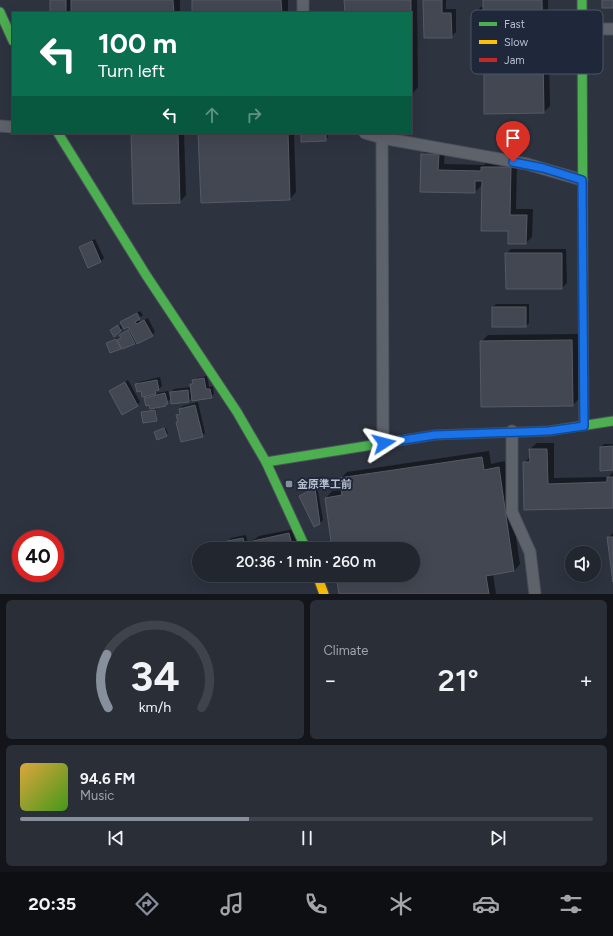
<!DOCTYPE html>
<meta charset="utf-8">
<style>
:root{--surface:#22262f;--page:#2a2e37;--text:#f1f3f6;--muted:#a2a5aa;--line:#3f434b;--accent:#878e9c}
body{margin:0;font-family:Figtree,"Noto Sans JP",sans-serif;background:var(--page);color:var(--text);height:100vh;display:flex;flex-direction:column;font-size:15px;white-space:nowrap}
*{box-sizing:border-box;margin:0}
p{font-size:13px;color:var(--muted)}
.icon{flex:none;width:22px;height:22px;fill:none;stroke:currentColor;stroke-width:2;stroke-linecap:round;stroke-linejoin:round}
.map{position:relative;height:594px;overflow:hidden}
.details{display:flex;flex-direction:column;gap:6px;padding:6px;background:#13151a;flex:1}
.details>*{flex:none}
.guide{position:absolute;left:12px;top:12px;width:400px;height:122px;border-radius:0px;box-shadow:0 4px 16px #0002,0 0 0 1px var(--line);background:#0b6e4f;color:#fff;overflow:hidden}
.fabs{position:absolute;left:565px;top:546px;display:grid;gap:8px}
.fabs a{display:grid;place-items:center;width:36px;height:36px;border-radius:50%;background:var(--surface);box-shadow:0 4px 16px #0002,0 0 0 1px var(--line);font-size:20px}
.speed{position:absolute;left:12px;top:530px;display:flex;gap:8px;font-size:20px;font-weight:700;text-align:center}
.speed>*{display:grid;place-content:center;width:52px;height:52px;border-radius:50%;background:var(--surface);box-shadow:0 4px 16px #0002,0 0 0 1px var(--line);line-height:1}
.speed .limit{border:6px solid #d22;background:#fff;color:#111}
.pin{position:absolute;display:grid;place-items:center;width:34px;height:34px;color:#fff;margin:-41px -17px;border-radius:50% 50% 50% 0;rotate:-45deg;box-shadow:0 0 4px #0007}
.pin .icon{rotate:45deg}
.me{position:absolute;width:44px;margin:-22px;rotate:81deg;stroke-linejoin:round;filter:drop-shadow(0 0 3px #0008)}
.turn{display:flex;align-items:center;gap:14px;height:84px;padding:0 20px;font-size:18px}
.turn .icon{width:52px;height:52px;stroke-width:2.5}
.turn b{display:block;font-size:28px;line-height:34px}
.lanes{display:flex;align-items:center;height:38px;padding:0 20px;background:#0003;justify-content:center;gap:20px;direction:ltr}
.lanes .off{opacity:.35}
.big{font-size:30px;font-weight:600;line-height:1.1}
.details .widget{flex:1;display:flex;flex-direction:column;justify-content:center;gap:6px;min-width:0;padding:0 14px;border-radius:6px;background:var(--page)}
.details .dial{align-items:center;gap:0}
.dial svg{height:104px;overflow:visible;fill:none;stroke:var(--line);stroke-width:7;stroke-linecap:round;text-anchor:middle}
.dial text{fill:var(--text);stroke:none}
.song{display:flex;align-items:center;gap:12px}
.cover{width:48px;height:48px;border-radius:6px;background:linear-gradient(135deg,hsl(40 70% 55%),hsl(100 70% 35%))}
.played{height:4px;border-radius:2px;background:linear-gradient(90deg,var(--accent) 40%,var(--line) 40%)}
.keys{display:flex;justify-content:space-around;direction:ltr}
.heat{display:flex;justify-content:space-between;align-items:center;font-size:22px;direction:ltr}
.details .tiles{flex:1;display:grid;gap:6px;grid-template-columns:1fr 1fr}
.widget:last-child{grid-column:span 2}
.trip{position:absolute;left:192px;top:542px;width:228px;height:40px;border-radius:20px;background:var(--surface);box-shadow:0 4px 16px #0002,0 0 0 1px var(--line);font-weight:600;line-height:40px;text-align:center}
.tab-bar{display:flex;height:64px;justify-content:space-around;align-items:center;background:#0e0f13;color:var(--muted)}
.tab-bar .icon{width:28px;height:28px}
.tab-bar .on{color:var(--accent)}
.tab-bar b{font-size:18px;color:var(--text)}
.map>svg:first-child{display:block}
.shadow{fill:#0007}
.building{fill:#424752;stroke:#555b66}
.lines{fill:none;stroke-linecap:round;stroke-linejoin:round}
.street-casing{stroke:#4b505b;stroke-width:13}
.fast-casing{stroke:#4b505b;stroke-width:11}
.slow-casing{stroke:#4b505b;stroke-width:11}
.jam-casing{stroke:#4b505b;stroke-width:11}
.street{stroke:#5e626b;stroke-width:11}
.fast{stroke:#4caf50;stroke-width:9}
.slow{stroke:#ffc107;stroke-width:9}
.jam{stroke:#c62828;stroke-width:9}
.route-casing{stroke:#114b97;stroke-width:10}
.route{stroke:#1a73e8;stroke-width:7}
.poi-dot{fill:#878e9c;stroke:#1f283b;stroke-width:1.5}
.labels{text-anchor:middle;stroke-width:4;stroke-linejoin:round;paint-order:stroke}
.poi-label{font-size:11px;font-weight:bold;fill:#b8bfce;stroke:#1f283b;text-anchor:start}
.key{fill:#1f283b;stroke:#4d5567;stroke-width:1}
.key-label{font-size:11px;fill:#b8bfce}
</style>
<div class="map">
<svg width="613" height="594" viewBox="0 0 613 594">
<rect width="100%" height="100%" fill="#2d333f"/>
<!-- shadow -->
<g class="shadow">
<rect x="51" y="0" width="129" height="13"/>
<rect x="193" y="0" width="95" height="13"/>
<polygon points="345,0 417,0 418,87 412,94 411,13 346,13"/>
<polygon points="424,0 446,0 446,9 456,9 456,32 451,37"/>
<polygon points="484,0 548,0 550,106 544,112 485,66 475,13 481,7 484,7"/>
<polygon points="132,133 184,133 186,195 180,202"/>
<polygon points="199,133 294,133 296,192 290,199"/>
<polygon points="302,133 328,133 328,137 325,140"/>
<polygon points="428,148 445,148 444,164 484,165 488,161 517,161 516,209 533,209 532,237 526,243 509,230 483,184 475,192 421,191 422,155"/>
<polygon points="95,239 104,258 101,261 80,247"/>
<polygon points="511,249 566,249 567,283 562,288 506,254"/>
<polygon points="496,304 529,304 529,323 526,326 493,307"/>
<polygon points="140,311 143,315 138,319 140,322 148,318 155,332 152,335 135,344 120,348 108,342 117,338 118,340 124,332 130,329 121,322"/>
<polygon points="120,325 122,328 114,336 112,329"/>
<polygon points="578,334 579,399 573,405 481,342 488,335"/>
<polygon points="207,376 209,387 213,386 214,394 211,397 193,397 189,401 172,403 171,398 165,405 145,398 149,394 136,385 139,382 160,377 162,386 155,393 168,391 170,398 171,397 171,392 174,389 191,387 191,384 197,378"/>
<polygon points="128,380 140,402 137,405 111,391"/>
<polygon points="198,402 205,433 202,436 177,422 179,420 177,415 180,412 180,409 183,406"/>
<polygon points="156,409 157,420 142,413 143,411"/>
<polygon points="166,428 168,434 158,439 155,432"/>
<polygon points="537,443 554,443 554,478 608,477 613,472 613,507 525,509 524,463 531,456 530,449"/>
<polygon points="604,444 613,444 613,469 601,447"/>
<polygon points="489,451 491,464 505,461 520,564 514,571 493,574 496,594 351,594 337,575 413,575 413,549 333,549 326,498 332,491 342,490 340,479 347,472"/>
<polygon points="317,486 323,520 320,523 300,496"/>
<polygon points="294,529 298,549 230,549 228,541 231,538 246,535 248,544 259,536"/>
<polygon points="613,533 613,574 608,538"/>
</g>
<!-- building -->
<g class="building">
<rect x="50" y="0" width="16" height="13"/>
<polygon points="71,0 173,0 174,13 71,13"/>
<polygon points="192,0 281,0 282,13 192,13"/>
<polygon points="344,0 411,0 411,13 345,13"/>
<polygon points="423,0 442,0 442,13 451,13 452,38 424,38"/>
<polygon points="483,0 542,0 544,113 484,114 484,67 475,67 474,13 483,13"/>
<rect x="602" y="0" width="11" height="8"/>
<polygon points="411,14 412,95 411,95"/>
<polygon points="131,133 178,133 180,203 133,204"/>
<polygon points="198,133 288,133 290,200 201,203"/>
<polygon points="301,133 326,133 326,141 301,142"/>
<polygon points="421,154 439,154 438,170 481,171 481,167 511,167 510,215 527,215 526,244 508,244 508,231 481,231 482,181 475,181 475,193 420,192"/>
<polygon points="92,241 101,262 88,268 79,247"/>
<polygon points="505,253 562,253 562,289 506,289"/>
<rect x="492" y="307" width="34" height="20"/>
<polygon points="137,313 140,319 135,322 137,324 144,320 153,336 137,344 128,327 124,329 120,322"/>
<polygon points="118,325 121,331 114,337 110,330"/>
<polygon points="128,330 135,344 122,349 117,340 121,338 119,335"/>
<polygon points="116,339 121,349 110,353 106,343"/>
<polygon points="572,340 573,406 481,407 480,341"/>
<polygon points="204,378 206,389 210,389 212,398 192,401 190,384 193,384 192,380"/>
<polygon points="157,380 159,390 155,391 156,394 142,397 141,391 137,392 135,384"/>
<polygon points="125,382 138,406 122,415 109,391"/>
<polygon points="188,390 189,402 171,404 170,392"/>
<polygon points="165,393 168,404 165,404 166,406 150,409 149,405 146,406 144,398"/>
<polygon points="195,405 203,437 181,442 176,422 178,422 176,415 180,414 179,409"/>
<polygon points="155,410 157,421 143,423 141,412"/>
<polygon points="164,428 167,436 157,440 154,432"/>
<polygon points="613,446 613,470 600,471 600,447"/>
<polygon points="529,449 547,449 548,484 607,482 607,477 613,477 613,508 524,510 523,462 530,462"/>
<polygon points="482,457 484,470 499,467 514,571 486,576 489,594 339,594 336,575 413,575 413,549 332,549 325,498 342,495 339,478"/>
<polygon points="315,488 320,524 314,527 299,496"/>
<polygon points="289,533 293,549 254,549 253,541"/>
<polygon points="607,537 613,537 613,582"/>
<polygon points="243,538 246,549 229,549 227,541"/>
</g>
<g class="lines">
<defs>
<g id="street">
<polyline points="303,0 303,13"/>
<polyline points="582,29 613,29"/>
<polyline points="0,126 13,127"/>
<polyline points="365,133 382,138 527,164 582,180"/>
<polyline points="382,138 383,443"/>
<polyline points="512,431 512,512 530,552 535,594"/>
</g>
<g id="fast">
<polyline points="582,0 583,279"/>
<polyline points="0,12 13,41"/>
<polyline points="58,133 146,275 237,412 266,462 306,549"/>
<polyline points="266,462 435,435 549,431 613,421"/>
</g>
<polyline id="slow" points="317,575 324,594"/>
<polyline id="jam" points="583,279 584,426"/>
</defs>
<!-- street casing -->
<use href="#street" class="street-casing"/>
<!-- fast casing -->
<use href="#fast" class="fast-casing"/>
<!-- slow casing -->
<use href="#slow" class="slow-casing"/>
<!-- jam casing -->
<use href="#jam" class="jam-casing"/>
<!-- street -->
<use href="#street" class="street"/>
<!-- fast -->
<use href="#fast" class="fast"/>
<!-- slow -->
<use href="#slow" class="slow"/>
<!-- jam -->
<use href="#jam" class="jam"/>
</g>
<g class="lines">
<defs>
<polyline id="route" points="384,443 435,435 549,431 584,426 582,180 543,168 513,162"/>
</defs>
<!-- route casing -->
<use href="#route" class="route-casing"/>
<!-- route -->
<use href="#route" class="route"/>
</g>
<!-- markers -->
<rect class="poi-dot" x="285" y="480" width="8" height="8" rx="2"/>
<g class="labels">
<!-- poi labels -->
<g class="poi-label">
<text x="297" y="488">金原準工前</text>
</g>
</g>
<!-- legend -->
<rect x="471" y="10" width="132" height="64" rx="6" class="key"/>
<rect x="479" y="22" width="18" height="4" fill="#4caf50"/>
<rect x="479" y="40" width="18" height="4" fill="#ffc107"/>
<rect x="479" y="58" width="18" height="4" fill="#c62828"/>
<g class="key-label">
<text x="504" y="28">Fast</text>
<text x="504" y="46">Slow</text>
<text x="504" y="64">Jam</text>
</g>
</svg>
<div class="fabs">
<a><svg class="icon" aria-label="sound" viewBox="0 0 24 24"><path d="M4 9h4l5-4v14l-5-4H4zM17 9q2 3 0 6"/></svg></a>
</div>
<div class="speed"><div class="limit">40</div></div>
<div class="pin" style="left:513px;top:162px;background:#d93025"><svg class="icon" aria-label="arrive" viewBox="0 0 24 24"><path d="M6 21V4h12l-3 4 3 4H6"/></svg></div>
<svg class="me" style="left:384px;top:443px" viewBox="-20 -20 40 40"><path d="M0-17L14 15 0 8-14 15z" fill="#1a73e8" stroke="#fff" stroke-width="4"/></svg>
<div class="trip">20:36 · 1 min · 260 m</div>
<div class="guide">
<div class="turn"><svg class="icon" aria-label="left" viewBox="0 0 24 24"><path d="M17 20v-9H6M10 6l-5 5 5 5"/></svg><div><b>100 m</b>Turn left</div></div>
<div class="lanes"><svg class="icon" aria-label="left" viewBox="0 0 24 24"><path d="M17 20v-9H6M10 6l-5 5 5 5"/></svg><svg class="icon off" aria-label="ahead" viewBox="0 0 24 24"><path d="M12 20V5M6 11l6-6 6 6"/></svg><svg class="icon off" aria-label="right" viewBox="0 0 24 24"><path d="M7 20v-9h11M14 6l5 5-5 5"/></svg></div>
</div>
</div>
<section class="details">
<div class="tiles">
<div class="widget dial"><svg viewBox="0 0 100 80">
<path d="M14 69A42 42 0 1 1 86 69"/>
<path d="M14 69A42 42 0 0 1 13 28" stroke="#878e9c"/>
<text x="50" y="56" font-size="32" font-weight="700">34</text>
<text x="50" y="72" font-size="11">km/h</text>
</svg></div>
<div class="widget"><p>Climate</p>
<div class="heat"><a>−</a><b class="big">21°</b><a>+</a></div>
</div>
<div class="widget">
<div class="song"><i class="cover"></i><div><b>94.6 FM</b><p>Music</p></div></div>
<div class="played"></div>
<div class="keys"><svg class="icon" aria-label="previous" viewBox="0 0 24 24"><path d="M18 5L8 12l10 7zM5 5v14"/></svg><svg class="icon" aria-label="pause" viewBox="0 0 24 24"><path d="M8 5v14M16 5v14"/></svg><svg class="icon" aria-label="next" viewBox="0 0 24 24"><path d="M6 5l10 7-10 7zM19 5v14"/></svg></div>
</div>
</div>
</section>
<nav class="tab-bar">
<b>20:35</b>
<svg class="icon on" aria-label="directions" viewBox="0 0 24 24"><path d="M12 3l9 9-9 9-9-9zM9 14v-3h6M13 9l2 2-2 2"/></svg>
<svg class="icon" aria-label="music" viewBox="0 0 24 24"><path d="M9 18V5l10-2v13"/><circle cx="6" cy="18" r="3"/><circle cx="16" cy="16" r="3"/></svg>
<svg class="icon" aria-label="phone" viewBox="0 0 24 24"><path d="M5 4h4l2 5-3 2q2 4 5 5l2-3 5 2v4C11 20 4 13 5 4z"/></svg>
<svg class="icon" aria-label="climate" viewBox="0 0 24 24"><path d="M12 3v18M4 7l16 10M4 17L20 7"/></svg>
<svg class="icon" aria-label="car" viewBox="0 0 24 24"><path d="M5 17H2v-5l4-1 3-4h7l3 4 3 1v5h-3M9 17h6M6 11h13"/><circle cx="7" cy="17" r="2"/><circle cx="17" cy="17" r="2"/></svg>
<svg class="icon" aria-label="filters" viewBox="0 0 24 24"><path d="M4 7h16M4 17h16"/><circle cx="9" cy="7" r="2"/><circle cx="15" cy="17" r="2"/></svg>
</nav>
